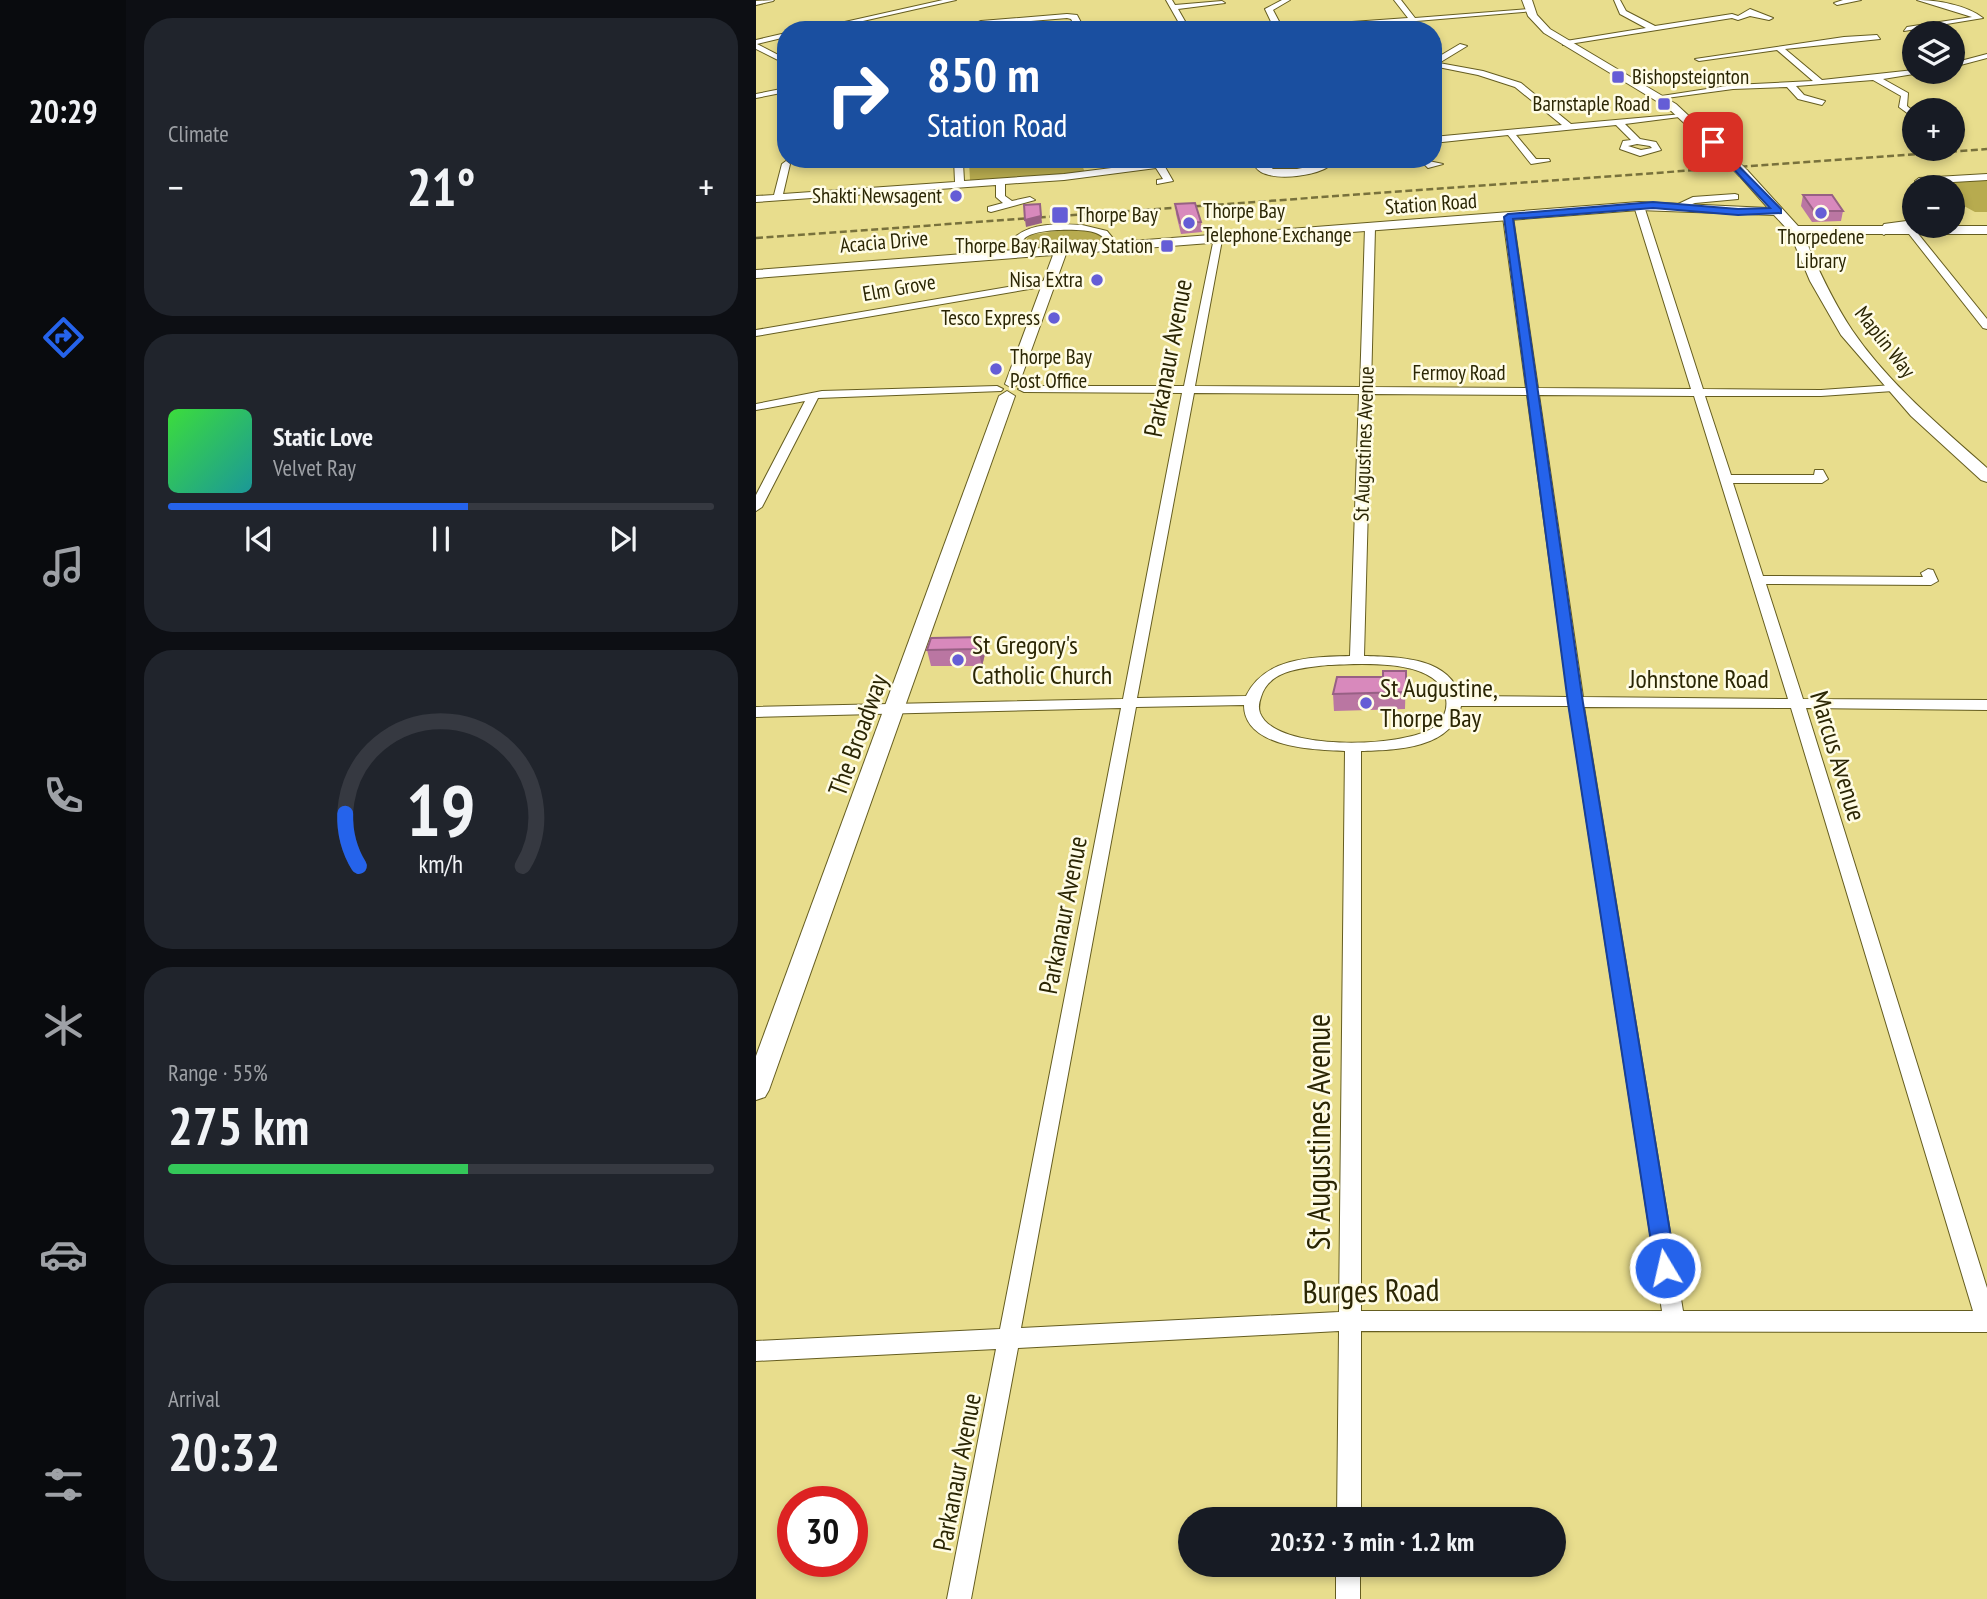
<!DOCTYPE html>
<meta charset="utf-8">
<style>
:root{--surface:#171b24;--page:#20242c;--text:#f1f3f6;--muted:#9ea1a6;--line:#363941;--accent:#2563eb}
body{margin:0;font-family:"PT Sans Narrow",sans-serif;background:var(--page);color:var(--text);height:100vh;display:flex;flex-direction:column;font-size:26px;white-space:nowrap}
*{box-sizing:border-box;margin:0}
p{font-size:23px;color:var(--muted)}
.icon{flex:none;width:38px;height:38px;fill:none;stroke:currentColor;stroke-width:2;stroke-linecap:round;stroke-linejoin:round}
.map{position:relative;flex:1;overflow:hidden}
.drawer{display:flex;flex-direction:column;gap:18px;padding:18px;background:#0d0f14;width:630px}
.drawer>*{flex:none}
.banner{position:absolute;left:21px;top:21px;width:665px;height:147px;border-radius:28px;box-shadow:0 4px 10px #0003;background:#1a4fa0;color:#fff;overflow:hidden}
.tools{position:absolute;left:1146px;top:21px;display:grid;gap:14px}
.tools a{display:grid;place-items:center;width:63px;height:63px;border-radius:50%;background:var(--surface);box-shadow:0 4px 10px #0003;font-size:35px}
.speed{position:absolute;left:21px;top:1486px;display:flex;gap:14px;font-size:35px;font-weight:700;text-align:center}
.speed>*{display:grid;place-content:center;width:91px;height:91px;border-radius:50%;background:var(--surface);box-shadow:0 4px 10px #0003;line-height:1}
.speed .limit{border:10px solid #d22;background:#fff;color:#111}
.pin{position:absolute;display:grid;place-items:center;width:60px;height:60px;color:#fff;margin:-30px;border-radius:14px;box-shadow:0 4px 10px #0006}
.me{position:absolute;width:77px;margin:-38px;rotate:351deg;stroke-linejoin:round;filter:drop-shadow(0 0 5px #0008)}
.turn{display:flex;align-items:center;gap:24px;height:147px;padding:0 35px;font-size:32px}
.turn .icon{width:91px;height:91px;stroke-width:2.5}
.turn b{display:block;font-size:49px;line-height:60px}
.big{font-size:52px;font-weight:700;line-height:1.1}
.drawer .card{flex:1;display:flex;flex-direction:column;justify-content:center;gap:10px;min-width:0;padding:0 24px;border-radius:28px;background:var(--page)}
.drawer .dial{align-items:center;gap:0}
.dial svg{height:182px;overflow:visible;fill:none;stroke:var(--line);stroke-width:7;stroke-linecap:round;text-anchor:middle}
.dial text{fill:var(--text);stroke:none}
.song{display:flex;align-items:center;gap:21px}
.cover{width:84px;height:84px;border-radius:10px;background:linear-gradient(135deg,hsl(120 70% 55%),hsl(180 70% 35%))}
.played{height:7px;border-radius:4px;background:linear-gradient(90deg,var(--accent) 55%,var(--line) 55%)}
.keys{display:flex;justify-content:space-around;direction:ltr}
.heat{display:flex;justify-content:space-between;align-items:center;font-size:38px;direction:ltr}
.charge{height:10px;border-radius:5px;background:linear-gradient(90deg,#34c759 55%,var(--line) 0)}
.trip{position:absolute;left:422px;top:1507px;width:388px;height:70px;border-radius:35px;background:var(--surface);box-shadow:0 4px 10px #0003;font-weight:700;line-height:70px;text-align:center}
main{display:flex;flex:1;min-height:0}
.tabs{display:flex;flex-direction:column;width:126px;justify-content:space-around;align-items:center;background:#090b0e;color:var(--muted)}
.tabs .icon{width:49px;height:49px}
.tabs .current{color:var(--accent)}
.tabs b{font-size:32px;color:var(--text)}
.map>svg:first-child{display:block}
.green{fill:#b7ab4f}
.lines{fill:none;stroke-linecap:round;stroke-linejoin:round}
.minor-casing{stroke:#655d20;stroke-width:2}
.tertiary-casing{stroke:#655d20;stroke-width:2}
.minor{fill:#fff;fill-rule:evenodd}
.tertiary{fill:#fff;fill-rule:evenodd}
.rail{stroke:#78713c;stroke-width:2.5;stroke-dasharray:7 3.5;stroke-linecap:butt}
.tertiary-bridge-casing{stroke:#655d20;stroke-width:11;stroke-linecap:butt}
.tertiary-bridge{stroke:#fff;stroke-width:10}
.wall{fill:#ba76a2}
.shaded-wall{fill:#976084}
.building{fill:#d889bc;stroke:#976084;stroke-width:2}
.route{fill:#2563eb;stroke:#184099;stroke-width:2}
.poi-dot{fill:#655dd6;stroke:#fffce5;stroke-width:2.5}
.labels{text-anchor:middle;stroke-width:5;stroke-linejoin:round;paint-order:stroke}
.far-poi-label{font-size:21px;fill:#2b2604;stroke:#fffce5;text-anchor:end}
.far-street-label{font-size:21px;fill:#2b2604;stroke:#fffce5}
.street-label{font-size:26px;fill:#2b2604;stroke:#fffce5}
.poi-label{font-size:26px;fill:#2b2604;stroke:#fffce5;text-anchor:start}
.near-street-label{font-size:32px;fill:#2b2604;stroke:#fffce5}
</style>
<main>
<nav class="tabs">
<b>20:29</b>
<svg class="icon current" aria-label="directions" viewBox="0 0 24 24"><path d="M12 3l9 9-9 9-9-9zM9 14v-3h6M13 9l2 2-2 2"/></svg>
<svg class="icon" aria-label="music" viewBox="0 0 24 24"><path d="M9 18V5l10-2v13"/><circle cx="6" cy="18" r="3"/><circle cx="16" cy="16" r="3"/></svg>
<svg class="icon" aria-label="phone" viewBox="0 0 24 24"><path d="M5 4h4l2 5-3 2q2 4 5 5l2-3 5 2v4C11 20 4 13 5 4z"/></svg>
<svg class="icon" aria-label="climate" viewBox="0 0 24 24"><path d="M12 3v18M4 7l16 10M4 17L20 7"/></svg>
<svg class="icon" aria-label="car" viewBox="0 0 24 24"><path d="M5 17H2v-5l4-1 3-4h7l3 4 3 1v5h-3M9 17h6M6 11h13"/><circle cx="7" cy="17" r="2"/><circle cx="17" cy="17" r="2"/></svg>
<svg class="icon" aria-label="filters" viewBox="0 0 24 24"><path d="M4 7h16M4 17h16"/><circle cx="9" cy="7" r="2"/><circle cx="15" cy="17" r="2"/></svg>
</nav>
<section class="drawer">
<div class="card"><p>Climate</p>
<div class="heat"><a>−</a><b class="big">21°</b><a>+</a></div>
</div>
<div class="card">
<div class="song"><i class="cover"></i><div><b>Static Love</b><p>Velvet Ray</p></div></div>
<div class="played"></div>
<div class="keys"><svg class="icon" aria-label="previous" viewBox="0 0 24 24"><path d="M18 5L8 12l10 7zM5 5v14"/></svg><svg class="icon" aria-label="pause" viewBox="0 0 24 24"><path d="M8 5v14M16 5v14"/></svg><svg class="icon" aria-label="next" viewBox="0 0 24 24"><path d="M6 5l10 7-10 7zM19 5v14"/></svg></div>
</div>
<div class="card dial"><svg viewBox="0 0 100 80">
<path d="M14 69A42 42 0 1 1 86 69"/>
<path d="M14 69A42 42 0 0 1 8 46" stroke="#2563eb"/>
<text x="50" y="56" font-size="32" font-weight="700">19</text>
<text x="50" y="72" font-size="11">km/h</text>
</svg></div>
<div class="card"><p>Range · 55%</p><b class="big">275 km</b><div class="charge"></div></div>
<div class="card"><p>Arrival</p><b class="big">20:32</b></div>
</section>
<div class="map">
<svg width="1231" height="1599" viewBox="0 0 1231 1599">
<rect width="100%" height="100%" fill="#e8dd8d"/>
<!-- green -->
<g class="green">
<polygon points="246,159 324,159 329,173 214,180 213,162"/>
<polygon points="1231,179 1231,212 1219,212 1197,200 1197,187 1177,187 1190,185 1188,182"/>
<polygon points="316,229 346,233 354,244 284,249 277,248 270,241 273,235"/>
</g>
<g class="lines">
<defs>
<g id="minor">
<polygon points="18,0 17,1 0,5 0,1"/>
<polygon points="187,0 200,0 67,30 53,30"/>
<polygon points="410,0 416,0 419,5 466,1 469,3 422,9 434,30 427,30"/>
<polygon points="526,0 534,0 517,10 526,27 652,18 638,0 645,0 659,18 774,9 778,11 554,30 519,30 509,9"/>
<polygon points="858,0 864,0 870,11 899,26 976,14 982,16 994,9 1017,18 1013,20 994,16 982,20 976,18 807,45 810,41 890,28 864,14"/>
<polygon points="1087,0 1105,0 1081,5 1078,3"/>
<path d="M1161 0C1180 0 1211 5 1227 18L1148 31 1151 27 1216 17Z"/>
<polygon points="311,14 321,15 329,30 321,30 315,19 311,18 226,25 227,30 219,30 218,24 225,21"/>
<polygon points="30,33 30,37 1,44 30,59 30,64 0,49 0,40"/>
<polygon points="1121,35 1124,39 1029,49 1066,80 1158,70 1170,72 1127,79 1152,93 1151,106 1158,112 1158,118 1143,107 1145,96 1117,80 1040,86 1048,95 1069,101 1066,105 1042,99 1031,87 977,89 903,99 899,97 977,85 1057,81 1021,50 943,61 939,59 1088,37"/>
<path d="M704 44 711 46 683 63 727 71 765 83 815 124 927 114 931 116 869 124 884 139 900 142 905 150 884 156 864 149 867 141 875 140 860 125 760 135 780 159H793L794 161 775 164 752 135 677 143V137L806 125 759 87 722 75 677 66V60ZM881 144 894 146 896 148 885 150 872 146Z"/>
<polygon points="1231,54 1231,58 1197,67 1197,63"/>
<polygon points="30,88 30,92 0,98 0,94"/>
<polygon points="198,159 228,159 207,163 208,181 308,174 427,159 454,159 409,167 417,181 401,184 401,180 407,179 400,168 308,180 249,184 249,196 256,201 274,197 279,200 235,212 232,211 232,207 247,203 240,197 240,185 0,202 0,196 18,195 26,164 30,161 34,164 27,194 199,182"/>
<path d="M494 159H503L517 169H541L567 164V159H575V165C561 176 522 181 505 172 500 169 497 164 494 159Z"/>
<polygon points="663,159 687,164 672,168"/>
<polygon points="1231,174 1231,180 1163,184 1159,181 1163,178"/>
<polygon points="979,194 982,195 982,199 939,203 923,209 918,206 937,197"/>
<path d="M883 203 888 206 947 389 1065 390 1137 385 1143 388 1137 391 1065 396H949L975 475H1058L1059 470H1067L1072 479 1066 483H977L1007 576 1167 577 1165 573 1172 569 1177 570 1182 581 1175 585 1010 584 1047 699 1231 700V710L1050 708 1231 1288V1332L605 1331V1519H581L583 1331 262 1348 215 1599H191L240 1349 0 1361V1341L244 1329 365 708 0 717V707L367 699 426 393 268 392 262 389 268 386H428L458 238 466 240 439 386 604 387 609 228 614 225 619 228 615 387 770 388 747 217 752 214 757 217 782 388 935 389 878 206ZM438 393 603 394 594 656C556 657 509 657 490 696L381 698ZM615 394 771 395 812 697 704 696C693 657 642 657 608 656ZM783 395 938 396 1032 699 827 697ZM572 665C604 664 683 657 690 699 692 710 687 721 678 727 649 748 519 752 504 713 502 707 503 703 505 697 513 669 548 668 572 665ZM488 705C488 748 559 750 589 751L583 1312 265 1328 380 707ZM705 706H813L906 1311H605V751C640 750 696 749 705 706ZM828 707 1035 708 1217 1311H927Z"/>
<polygon points="1158,220 1158,226 1135,228 1128,235 1123,232 1128,224"/>
<path d="M326 225 351 231 364 247 356 249C352 242 348 236 340 233 327 228 277 228 268 239 265 243 265 251 263 255L255 253 258 238C275 222 305 224 326 225Z"/>
<polygon points="1156,229 1159,230 1231,319 1231,329 1227,328 1153,234 1153,230"/>
<polygon points="293,280 298,283 297,285 0,336 0,330"/>
<polygon points="241,386 247,389 245,391 62,398 6,507 0,511 0,495 49,401 0,410 0,404 66,391"/>
<rect x="580" y="1564" width="24" height="35"/>
</g>
<g id="tertiary">
<polygon points="766,0 776,0 781,15 794,29 920,104 978,158 978,162 970,162 912,108 788,33 772,16"/>
<path d="M987 169 991 170 1042 226H1231V234H1047C1061 267 1076 300 1096 330 1132 383 1184 426 1231 468V482L1225 480 1155 416 1085 335 1054 281 1033 231 1018 215 883 210 310 254 263 384 256 388 249 384 297 255 0 278V270L883 202 1012 208 981 173Z"/>
<polygon points="251,391 259,396 13,1090 9,1097 0,1100 0,1056 243,396"/>
</g>
</defs>
<!-- minor casing -->
<use href="#minor" class="minor-casing"/>
<!-- tertiary casing -->
<use href="#tertiary" class="tertiary-casing"/>
<!-- minor -->
<use href="#minor" class="minor"/>
<!-- tertiary -->
<use href="#tertiary" class="tertiary"/>
<!-- rail -->
<polyline class="rail" points="0,238 1231,149"/>
<defs>
<polyline id="tertiary-bridge" points="974,160 987,173"/>
</defs>
<!-- tertiary-bridge casing -->
<use href="#tertiary-bridge" class="tertiary-bridge-casing"/>
<!-- tertiary-bridge -->
<use href="#tertiary-bridge" class="tertiary-bridge"/>
</g>
<!-- wall -->
<g class="wall">
<polygon points="1047,195 1087,211 1085,221 1056,222 1045,206"/>
<polygon points="419,204 445,222 446,232 425,234 420,214"/>
<polygon points="226,637 229,654 226,666 175,666 171,650"/>
<polygon points="650,671 649,709 578,711 577,694 627,677"/>
</g>
<!-- shaded-wall -->
<g class="shaded-wall">
<polygon points="284,204 286,223 270,227 269,220"/>
<polygon points="226,637 229,654 226,666 222,649"/>
</g>
<!-- building -->
<g class="building">
<polygon points="1047,195 1076,195 1087,211 1058,211"/>
<polygon points="439,203 445,222 424,223 419,204"/>
<polygon points="284,204 285,216 269,220 268,205"/>
<polygon points="226,637 222,649 171,650 175,638"/>
<polygon points="627,671 650,671 650,692 577,694 581,677 627,677"/>
</g>
<!-- route -->
<polygon class="route" points="957,140 1025,209 1025,213 982,215 897,208 757,219 827,703 920,1268 917,1274 909,1277 902,1274 899,1268 812,703 748,217 752,214 897,202 982,209 1014,208 954,144"/>
<!-- markers -->
<g class="poi-dot">
<rect x="855" y="70" width="14" height="14" rx="3.5"/>
<rect x="901" y="97" width="14" height="14" rx="3.5"/>
<circle cx="200" cy="196" r="7"/>
<circle cx="1065" cy="213" r="7"/>
<rect x="295" y="206" width="18" height="18" rx="3.5"/>
<circle cx="433" cy="223" r="7"/>
<rect x="404" y="239" width="14" height="14" rx="3.5"/>
<circle cx="341" cy="280" r="7"/>
<circle cx="298" cy="318" r="7"/>
<circle cx="240" cy="369" r="7"/>
<circle cx="202" cy="660" r="7"/>
<circle cx="610" cy="703" r="7"/>
</g>
<g class="labels">
<!-- far-poi labels -->
<g class="far-poi-label">
<text x="876" y="84" text-anchor="start">Bishopsteignton</text>
<text x="894" y="111">Barnstaple Road</text>
<text x="186" y="203">Shakti Newsagent</text>
<text x="447" y="218" text-anchor="start">Thorpe Bay<tspan x="447" dy="24">Telephone Exchange</tspan></text>
<text x="320" y="222" text-anchor="start">Thorpe Bay</text>
<text x="1065" y="244" text-anchor="middle">Thorpedene<tspan x="1065" dy="24">Library</tspan></text>
<text x="397" y="253">Thorpe Bay Railway Station</text>
<text x="327" y="287">Nisa Extra</text>
<text x="284" y="325">Tesco Express</text>
<text x="254" y="364" text-anchor="start">Thorpe Bay<tspan x="254" dy="24">Post Office</tspan></text>
</g>
<!-- far-street labels -->
<g class="far-street-label">
<text transform="translate(675 204) rotate(-4)" y="7">Station Road</text>
<text transform="translate(128 242) rotate(-5)" y="7">Acacia Drive</text>
<text transform="translate(143 288) rotate(-10)" y="7">Elm Grove</text>
<text transform="translate(1129 342) rotate(52)" y="7">Maplin Way</text>
<text x="703" y="380">Fermoy Road</text>
<text transform="translate(608 444) rotate(-88)" y="7">St Augustines Avenue</text>
</g>
<!-- street labels -->
<g class="street-label">
<text transform="translate(412 358) rotate(-79)" y="9">Parkanaur Avenue</text>
<text x="943" y="688">Johnstone Road</text>
<text transform="translate(102 735) rotate(-70)" y="9">The Broadway</text>
<text transform="translate(1082 756) rotate(73)" y="9">Marcus Avenue</text>
<text transform="translate(307 915) rotate(-79)" y="9">Parkanaur Avenue</text>
<text transform="translate(201 1472) rotate(-79)" y="9">Parkanaur Avenue</text>
</g>
<!-- poi labels -->
<g class="poi-label">
<text x="216" y="654">St Gregory's<tspan x="216" dy="30">Catholic Church</tspan></text>
<text x="624" y="697">St Augustine,<tspan x="624" dy="30">Thorpe Bay</tspan></text>
</g>
<!-- near-street labels -->
<g class="near-street-label">
<text transform="translate(563 1132) rotate(-90)" y="11">St Augustines Avenue</text>
<text transform="translate(615 1291) rotate(-1)" y="11">Burges Road</text>
</g>
</g>
</svg>
<div class="tools">
<a><svg class="icon" aria-label="layers" viewBox="0 0 24 24"><path d="M12 4l9 5-9 5-9-5zM3 14l9 5 9-5"/></svg></a>
<a>+</a>
<a>−</a>
</div>
<div class="speed"><div class="limit">30</div></div>
<div class="pin" style="left:957px;top:142px;background:#d93025"><svg class="icon" aria-label="arrive" viewBox="0 0 24 24"><path d="M6 21V4h12l-3 4 3 4H6"/></svg></div>
<svg class="me" style="left:909px;top:1268px" viewBox="-20 -20 40 40"><circle r="17" fill="#2563eb" stroke="#fff" stroke-width="3"/><path d="M0-11L8 9 0 5-8 9z" fill="#fff"/></svg>
<div class="trip">20:32 · 3 min · 1.2 km</div>
<div class="banner">
<div class="turn"><svg class="icon" aria-label="right" viewBox="0 0 24 24"><path d="M7 20v-9h11M14 6l5 5-5 5"/></svg><div><b>850 m</b>Station Road</div></div>
</div>
</div>
</main>
